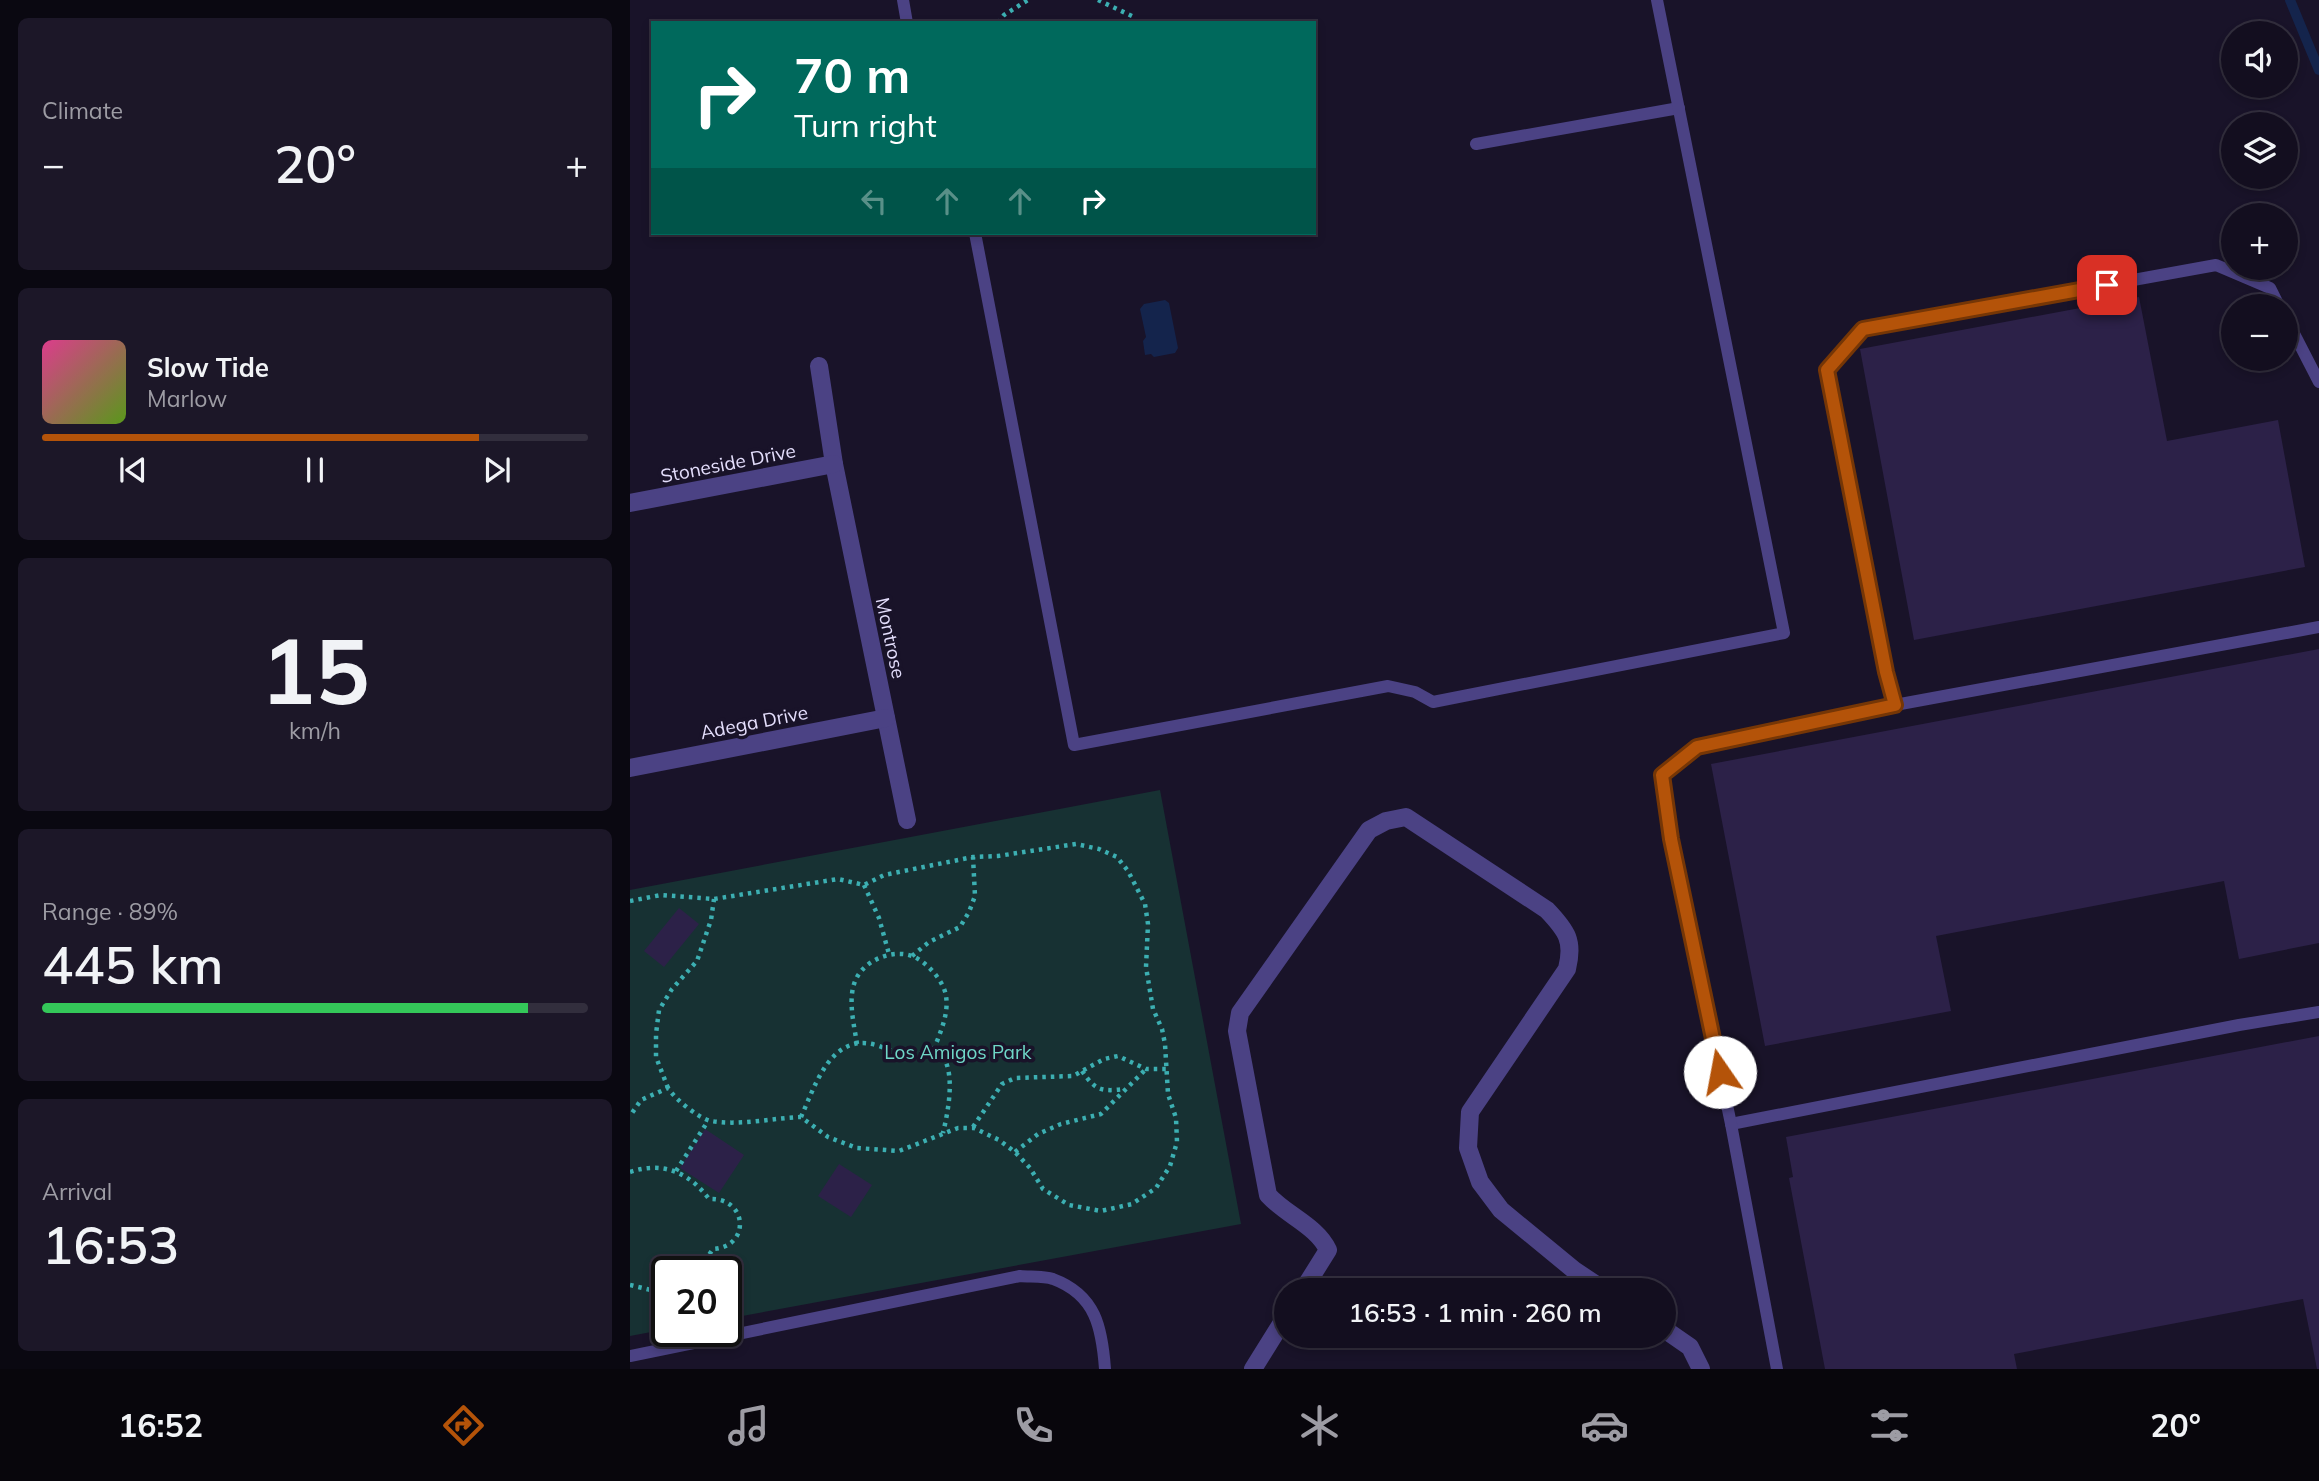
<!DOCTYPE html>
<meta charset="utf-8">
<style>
:root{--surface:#130e1f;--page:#1c1728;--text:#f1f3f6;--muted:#9d9ca4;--line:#322e3d;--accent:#b45309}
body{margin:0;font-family:Mulish,sans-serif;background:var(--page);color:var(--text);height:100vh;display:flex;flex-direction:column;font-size:26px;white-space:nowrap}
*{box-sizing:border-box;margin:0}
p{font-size:23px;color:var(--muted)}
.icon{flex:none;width:38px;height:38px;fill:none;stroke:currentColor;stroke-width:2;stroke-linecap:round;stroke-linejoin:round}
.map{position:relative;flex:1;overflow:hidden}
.panel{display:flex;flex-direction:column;gap:18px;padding:18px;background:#0a0811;width:630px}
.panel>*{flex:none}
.top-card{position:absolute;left:21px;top:21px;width:665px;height:214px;border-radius:0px;box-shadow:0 4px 10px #0003,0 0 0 2px var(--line);background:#00695c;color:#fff;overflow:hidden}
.tools{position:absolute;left:1591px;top:21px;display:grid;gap:14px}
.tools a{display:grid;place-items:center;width:77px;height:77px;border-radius:50%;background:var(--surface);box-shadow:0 4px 10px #0003,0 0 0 2px var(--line);font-size:35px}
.speed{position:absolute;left:21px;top:1256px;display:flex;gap:14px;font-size:35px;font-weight:700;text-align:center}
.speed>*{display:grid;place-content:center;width:91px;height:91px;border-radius:50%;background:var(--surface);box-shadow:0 4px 10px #0003,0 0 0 2px var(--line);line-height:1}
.speed .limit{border:4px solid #111;border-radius:10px;background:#fff;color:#111}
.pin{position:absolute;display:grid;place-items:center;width:60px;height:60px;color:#fff;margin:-30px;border-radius:14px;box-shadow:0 4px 10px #0006}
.me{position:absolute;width:77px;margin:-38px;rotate:348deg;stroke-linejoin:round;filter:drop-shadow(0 0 5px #0008)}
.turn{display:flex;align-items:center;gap:24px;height:147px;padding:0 28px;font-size:32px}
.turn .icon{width:91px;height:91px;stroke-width:2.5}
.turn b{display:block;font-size:49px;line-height:60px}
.lanes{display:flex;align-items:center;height:66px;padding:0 28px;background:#0003;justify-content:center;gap:35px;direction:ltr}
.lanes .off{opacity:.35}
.big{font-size:52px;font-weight:600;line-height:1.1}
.panel .tile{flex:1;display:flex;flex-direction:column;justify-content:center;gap:10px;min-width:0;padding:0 24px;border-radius:10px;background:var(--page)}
.panel .dial{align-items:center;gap:0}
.dial b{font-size:91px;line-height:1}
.song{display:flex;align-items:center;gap:21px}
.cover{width:84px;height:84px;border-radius:10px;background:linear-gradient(135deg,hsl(330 70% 55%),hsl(90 70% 35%))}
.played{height:7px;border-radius:4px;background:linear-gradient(90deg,var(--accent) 80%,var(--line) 80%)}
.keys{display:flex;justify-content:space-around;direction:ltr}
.heat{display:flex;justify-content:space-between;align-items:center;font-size:38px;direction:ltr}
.charge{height:10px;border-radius:5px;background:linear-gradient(90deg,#34c759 89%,var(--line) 0)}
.trip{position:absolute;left:644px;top:1278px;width:402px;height:70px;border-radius:35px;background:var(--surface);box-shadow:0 4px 10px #0003,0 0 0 2px var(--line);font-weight:600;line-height:70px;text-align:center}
.dock{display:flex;height:112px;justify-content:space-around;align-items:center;background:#08060c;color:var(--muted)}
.dock .icon{width:49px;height:49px}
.dock .selected{color:var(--accent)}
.dock b{font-size:32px;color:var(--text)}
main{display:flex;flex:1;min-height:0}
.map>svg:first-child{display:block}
.green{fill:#173133}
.water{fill:#14244c}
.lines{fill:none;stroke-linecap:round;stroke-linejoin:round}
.stream{stroke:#14244c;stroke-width:10}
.building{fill:#2c2148}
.path{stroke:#3cafb2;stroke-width:4.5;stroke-dasharray:3.5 5;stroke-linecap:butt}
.service{stroke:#4b4284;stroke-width:12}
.minor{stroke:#4b4284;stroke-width:18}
.route-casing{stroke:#753606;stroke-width:18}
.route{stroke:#b45309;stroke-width:12}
.labels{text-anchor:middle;stroke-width:7;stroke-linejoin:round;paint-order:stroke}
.street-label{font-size:19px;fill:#e4defc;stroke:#191329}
.park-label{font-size:19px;fill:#6fd7c7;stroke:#191329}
</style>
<main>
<section class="panel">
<div class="tile"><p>Climate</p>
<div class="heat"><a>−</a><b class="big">20°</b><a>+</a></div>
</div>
<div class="tile">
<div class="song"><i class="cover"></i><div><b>Slow Tide</b><p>Marlow</p></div></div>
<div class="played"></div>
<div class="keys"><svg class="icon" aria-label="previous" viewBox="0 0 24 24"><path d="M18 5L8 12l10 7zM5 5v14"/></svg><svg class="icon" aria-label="pause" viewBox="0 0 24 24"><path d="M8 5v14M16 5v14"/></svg><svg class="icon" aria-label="next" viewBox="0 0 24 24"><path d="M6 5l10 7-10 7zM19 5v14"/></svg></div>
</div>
<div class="tile dial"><b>15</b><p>km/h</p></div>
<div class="tile"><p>Range · 89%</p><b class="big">445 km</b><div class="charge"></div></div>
<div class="tile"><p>Arrival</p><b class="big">16:53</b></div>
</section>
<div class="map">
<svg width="1689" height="1369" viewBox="0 0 1689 1369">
<rect width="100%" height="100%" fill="#191329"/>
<!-- green -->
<polygon class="green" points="530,790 611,1224 96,1319 96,1272 37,1272 37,1329 0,1336 0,890"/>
<!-- water -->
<polygon class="water" points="535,300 539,303 548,348 545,353 524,357 521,354 515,355 513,341 516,337 510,309 514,304"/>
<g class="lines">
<!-- stream -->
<polyline class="stream" points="1660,0 1689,70"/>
</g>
<!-- building -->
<g class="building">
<polygon points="1509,297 1537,441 1648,420 1675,567 1284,640 1230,349"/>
<polygon points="1689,649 1689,943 1609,959 1594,881 1306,936 1321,1011 1135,1046 1081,764"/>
<polygon points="49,908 69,924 34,967 14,951"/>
<polygon points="1689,1036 1689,1369 1687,1369 1673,1299 1384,1354 1387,1369 1195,1369 1159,1178 1163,1177 1156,1137"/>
<polygon points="75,1129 114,1155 89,1193 50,1168"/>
<polygon points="209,1164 242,1185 221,1217 188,1196"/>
</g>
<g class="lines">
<!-- path -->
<g class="path">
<polyline points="468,0 502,16 505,23"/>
<polyline points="368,23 374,15 398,0"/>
<polyline points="234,885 249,918 259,954"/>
<path d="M0 901 31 895 84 899 208 879 234 885 254 875 343 857 368 856 446 844 469 849 487 857 498 871 515 904 518 924 516 967 523 1009 532 1029 535 1044 538 1094 546 1118 547 1142 540 1166 526 1188 502 1204 471 1211 439 1205 413 1189 400 1168 385 1152 369 1140 344 1128H328L269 1151 227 1148 198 1137 171 1117C142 1118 110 1126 81 1121 68 1118 45 1099 38 1088L11 1100 0 1116"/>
<polyline points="282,956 299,942 330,927 339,912 345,896 343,857"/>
<path d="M227 1044C224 1024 217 998 226 979 235 960 262 949 282 956 296 961 314 981 316 996 319 1014 310 1033 304 1049"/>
<path d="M452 1071C465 1090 471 1092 494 1089"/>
<polyline points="38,1088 26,1057 26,1034 29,1010 42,989 67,961 81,920 84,899"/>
<path d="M171 1117C185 1086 201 1032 246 1045 273 1054 276 1059 304 1049 329 1061 318 1112 313 1133"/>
<polyline points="343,1127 372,1084 385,1078 443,1076 474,1059 488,1056 516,1069 536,1069"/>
<polyline points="385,1152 408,1134 431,1124 471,1114 516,1069"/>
<polyline points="46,1171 78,1121"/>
<path d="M0 1172C32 1161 59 1172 79 1199 118 1197 121 1247 83 1249L67 1272"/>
<polyline points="0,1285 21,1290 37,1289"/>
</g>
<!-- service -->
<g class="service">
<polyline points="273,0 277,23"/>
<polyline points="846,144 1049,108"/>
<polyline points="345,233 444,745 758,686 785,692 803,702 1154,633 1027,0"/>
<polyline points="1649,306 1640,288 1586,265 1233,329 1197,370 1256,672 1265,705 1689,627"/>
<polyline points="1656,318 1689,382"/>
<polyline points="1101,1124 1609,1025 1689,1012"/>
<path d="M0 1356 390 1276C400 1277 414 1276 423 1279 466 1295 472 1328 475 1369"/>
<polyline points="1147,1369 1101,1124 1041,839 1033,775 1067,747 1265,705"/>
</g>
<!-- minor -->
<g class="minor">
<polyline points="189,366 204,464 277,820"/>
<polyline points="0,503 204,464"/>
<polyline points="0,768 256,718"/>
<path d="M673 1290 698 1250C687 1226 656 1215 638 1195L607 1031 610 1013 739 830 756 821 776 817 917 910C937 931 944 941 937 969L840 1112 838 1148 850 1182 871 1210 944 1270 974 1290"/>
<polyline points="1034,1329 1060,1347 1071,1369"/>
<polyline points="623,1369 656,1316"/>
</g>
</g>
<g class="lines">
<defs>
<polyline id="route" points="1090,1072 1041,839 1032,775 1067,747 1265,705 1256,672 1197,370 1233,329 1477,285"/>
</defs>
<!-- route casing -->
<use href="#route" class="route-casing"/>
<!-- route -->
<use href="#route" class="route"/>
</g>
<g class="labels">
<!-- street labels -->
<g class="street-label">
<text transform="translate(98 463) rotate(-11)" y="7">Stoneside Drive</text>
<text transform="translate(261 638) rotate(78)" y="7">Montrose</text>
<text transform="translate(124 722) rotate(-11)" y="7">Adega Drive</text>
</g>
<!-- park labels -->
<g class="park-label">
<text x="328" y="1059">Los Amigos Park</text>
</g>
</g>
</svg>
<div class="tools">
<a><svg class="icon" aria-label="sound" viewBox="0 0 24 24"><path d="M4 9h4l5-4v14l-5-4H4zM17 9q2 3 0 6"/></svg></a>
<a><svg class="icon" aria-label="layers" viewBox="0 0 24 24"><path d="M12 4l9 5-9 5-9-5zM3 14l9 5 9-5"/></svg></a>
<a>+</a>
<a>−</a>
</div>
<div class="speed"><div class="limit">20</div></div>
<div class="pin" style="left:1477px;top:285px;background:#d93025"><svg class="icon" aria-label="arrive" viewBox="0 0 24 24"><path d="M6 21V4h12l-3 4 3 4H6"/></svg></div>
<svg class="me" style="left:1090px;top:1072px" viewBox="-20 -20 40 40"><circle r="19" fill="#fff"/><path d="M0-13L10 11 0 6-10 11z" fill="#b45309"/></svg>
<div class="trip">16:53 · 1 min · 260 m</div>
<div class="top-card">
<div class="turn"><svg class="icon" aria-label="right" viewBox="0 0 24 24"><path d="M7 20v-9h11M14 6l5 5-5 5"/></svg><div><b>70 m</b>Turn right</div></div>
<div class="lanes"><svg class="icon off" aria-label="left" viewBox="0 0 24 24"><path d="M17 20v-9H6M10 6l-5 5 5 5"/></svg><svg class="icon off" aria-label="ahead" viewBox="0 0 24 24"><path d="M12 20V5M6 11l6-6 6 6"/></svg><svg class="icon off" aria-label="ahead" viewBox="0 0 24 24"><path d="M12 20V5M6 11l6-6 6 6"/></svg><svg class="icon" aria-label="right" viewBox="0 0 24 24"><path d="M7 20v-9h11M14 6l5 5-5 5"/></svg></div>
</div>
</div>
</main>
<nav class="dock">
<b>16:52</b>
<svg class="icon selected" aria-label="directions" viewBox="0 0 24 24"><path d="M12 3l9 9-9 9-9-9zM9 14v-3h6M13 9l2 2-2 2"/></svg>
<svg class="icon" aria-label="music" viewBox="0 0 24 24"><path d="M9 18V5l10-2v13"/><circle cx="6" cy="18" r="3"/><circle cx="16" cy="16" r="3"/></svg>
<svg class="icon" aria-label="phone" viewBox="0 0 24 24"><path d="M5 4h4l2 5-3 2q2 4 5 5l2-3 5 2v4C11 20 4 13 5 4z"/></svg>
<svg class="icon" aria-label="climate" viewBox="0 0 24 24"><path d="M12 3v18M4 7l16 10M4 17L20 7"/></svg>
<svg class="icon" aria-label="car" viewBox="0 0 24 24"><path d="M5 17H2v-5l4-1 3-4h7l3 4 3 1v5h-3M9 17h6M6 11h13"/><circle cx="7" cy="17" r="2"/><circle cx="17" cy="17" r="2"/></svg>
<svg class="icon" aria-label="filters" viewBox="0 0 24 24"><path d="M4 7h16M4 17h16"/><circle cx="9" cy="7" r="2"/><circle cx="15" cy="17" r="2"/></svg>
<b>20°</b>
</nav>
